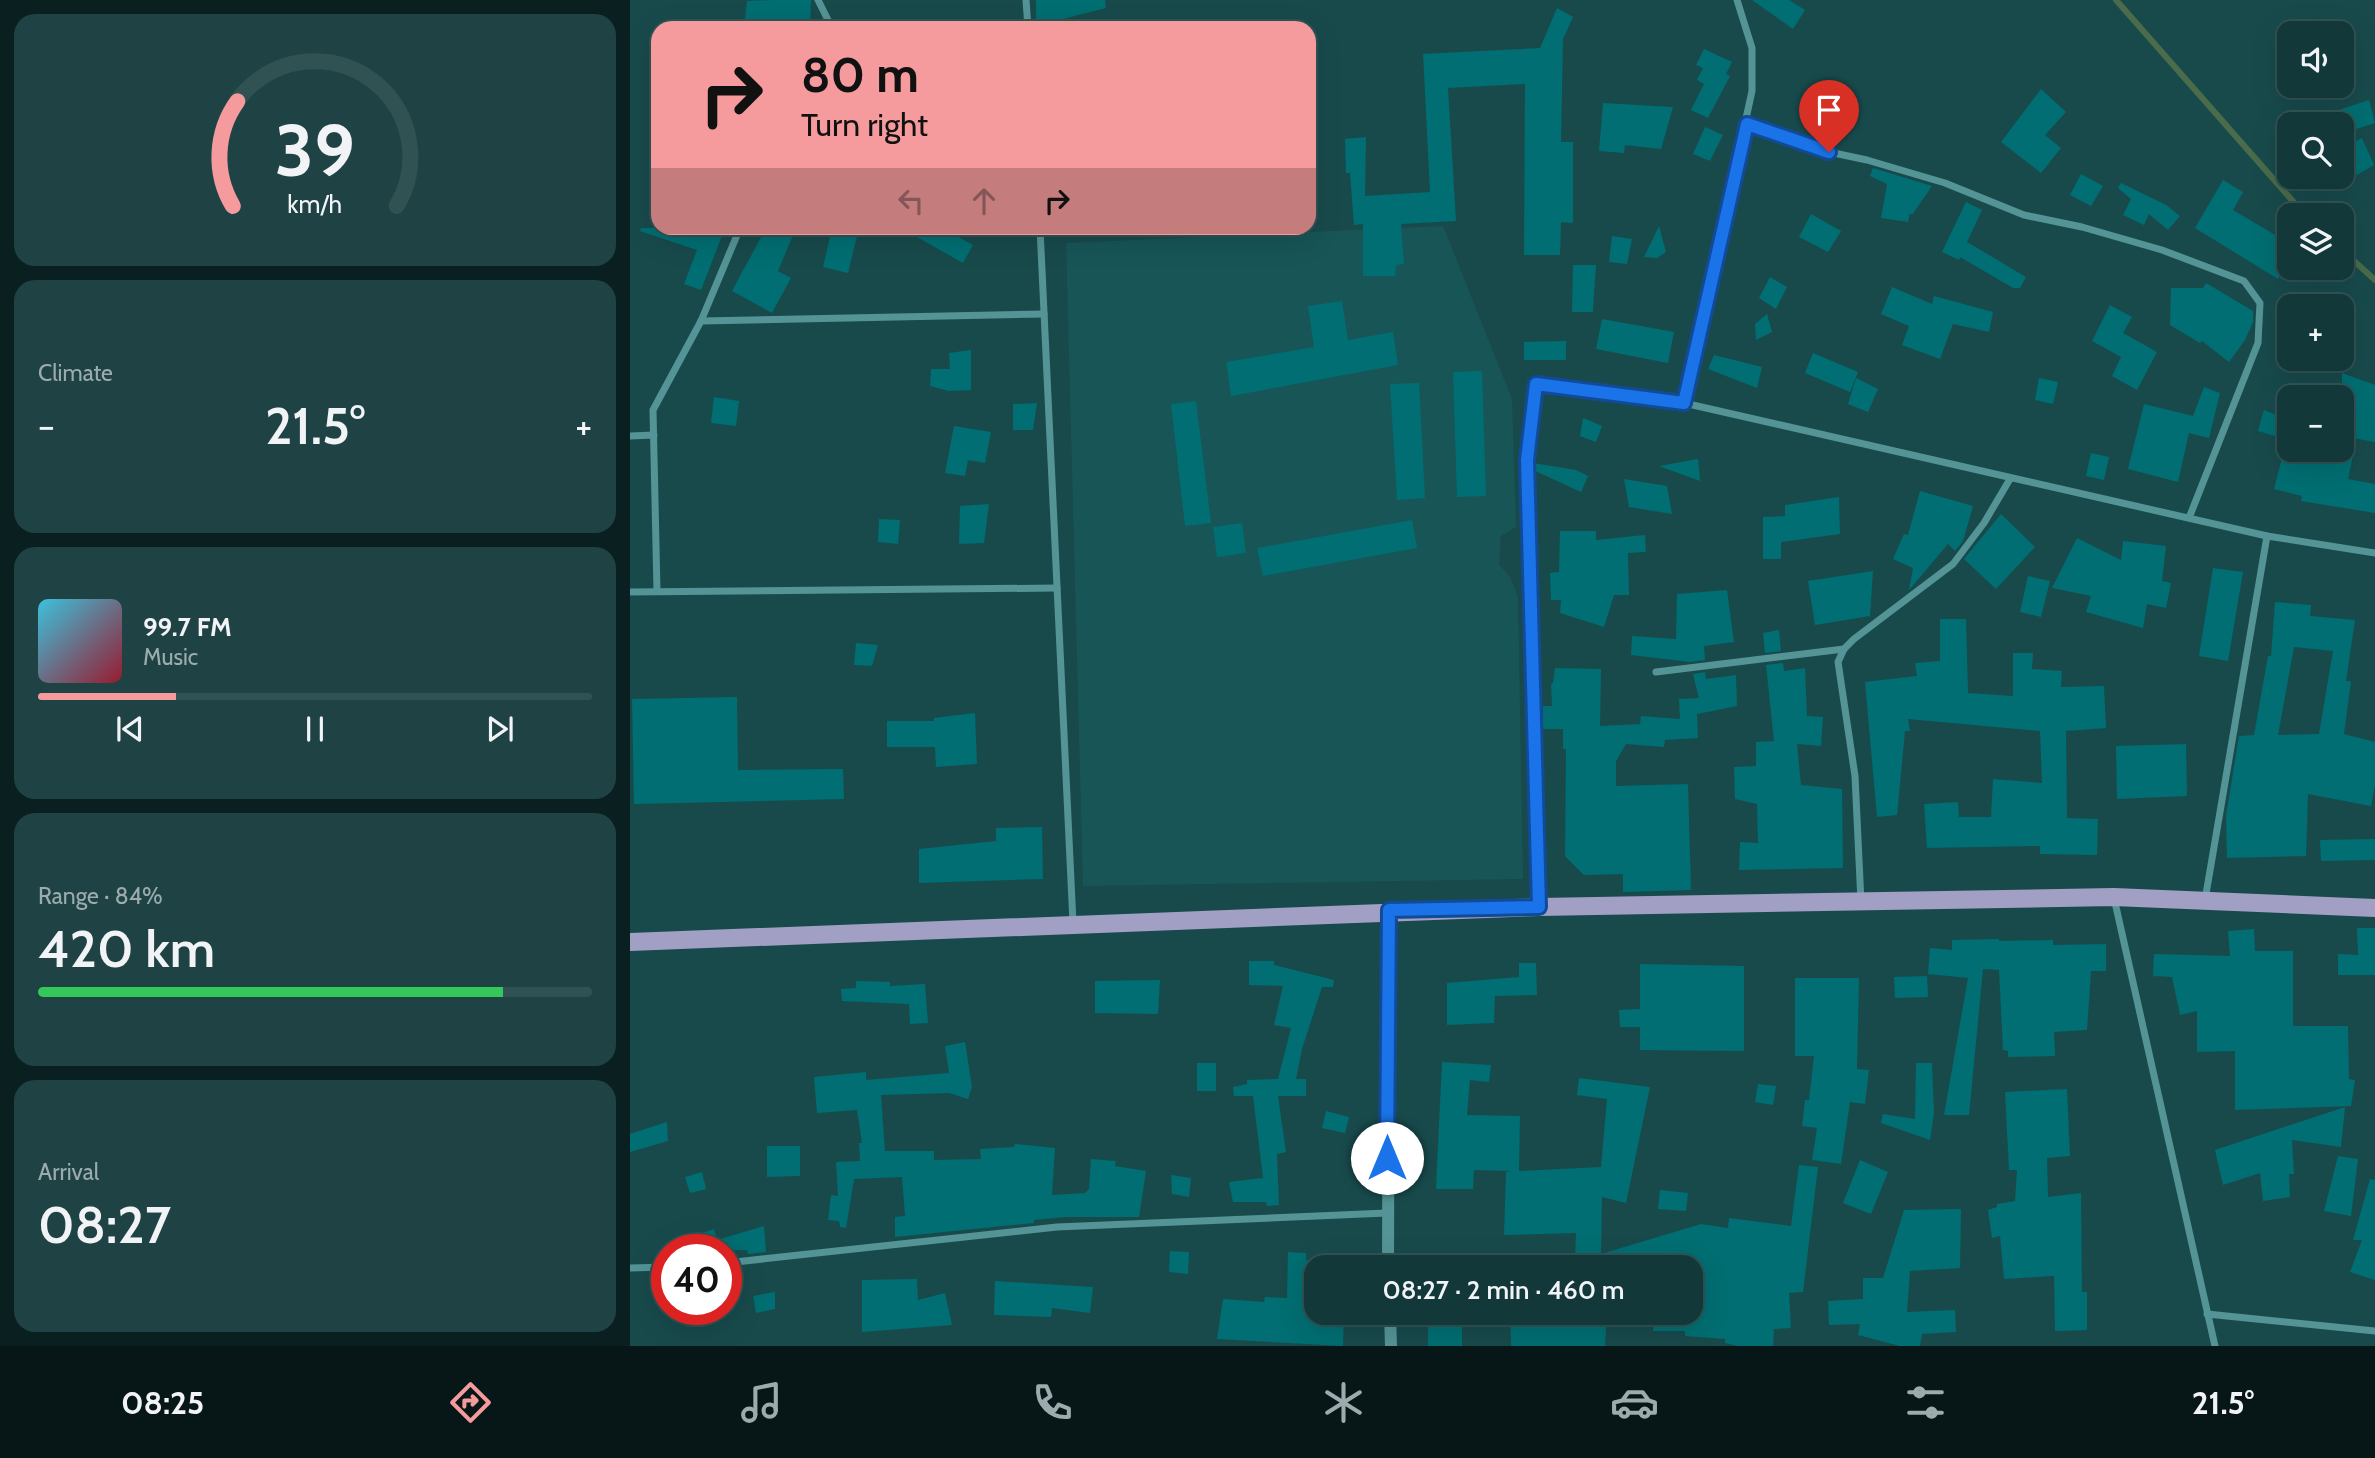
<!DOCTYPE html>
<meta charset="utf-8">
<style>
:root{--surface:#123839;--page:#1f4344;--text:#f1f3f6;--muted:#9cacae;--line:#315253;--accent:#f59b9d}
body{margin:0;font-family:Cabin,sans-serif;background:var(--page);color:var(--text);height:100vh;display:flex;flex-direction:column;font-size:26px;white-space:nowrap}
*{box-sizing:border-box;margin:0}
p{font-size:23px;color:var(--muted)}
.icon{flex:none;width:38px;height:38px;fill:none;stroke:currentColor;stroke-width:2;stroke-linecap:round;stroke-linejoin:round}
.map{position:relative;flex:1;overflow:hidden}
.panel{display:flex;flex-direction:column;gap:14px;padding:14px;background:#0a1f1f;width:630px}
.panel>*{flex:none}
.top-card{position:absolute;left:21px;top:21px;width:665px;height:214px;border-radius:21px;box-shadow:0 7px 28px #0002,0 0 0 2px var(--line);background:#f59b9d;color:#111;overflow:hidden}
.tools{position:absolute;left:1647px;top:21px;display:grid;gap:14px}
.tools a{display:grid;place-items:center;width:77px;height:77px;border-radius:14px;background:var(--surface);box-shadow:0 7px 28px #0002,0 0 0 2px var(--line);font-size:35px}
.speed{position:absolute;left:21px;top:1234px;display:flex;gap:14px;font-size:35px;font-weight:700;text-align:center}
.speed>*{display:grid;place-content:center;width:91px;height:91px;border-radius:50%;background:var(--surface);box-shadow:0 7px 28px #0002,0 0 0 2px var(--line);line-height:1}
.speed .limit{border:10px solid #d22;background:#fff;color:#111}
.pin{position:absolute;display:grid;place-items:center;width:60px;height:60px;color:#fff;margin:-72px -30px;border-radius:50% 50% 50% 0;rotate:-45deg;box-shadow:0 0 7px #0007}
.pin .icon{rotate:45deg}
.me{position:absolute;width:77px;margin:-38px;rotate:0deg;stroke-linejoin:round;filter:drop-shadow(0 0 5px #0008)}
.turn{display:flex;align-items:center;gap:24px;height:147px;padding:0 35px;font-size:32px}
.turn .icon{width:91px;height:91px;stroke-width:2.5}
.turn b{display:block;font-size:49px;line-height:60px}
.lanes{display:flex;align-items:center;height:66px;padding:0 35px;background:#0003;justify-content:center;gap:35px;direction:ltr}
.lanes .off{opacity:.35}
.big{font-size:52px;font-weight:600;line-height:1.1}
.panel .card{flex:1;display:flex;flex-direction:column;justify-content:center;gap:10px;min-width:0;padding:0 24px;border-radius:21px;background:var(--page)}
.panel .dial{align-items:center;gap:0}
.dial svg{height:182px;overflow:visible;fill:none;stroke:var(--line);stroke-width:7;stroke-linecap:round;text-anchor:middle}
.dial text{fill:var(--text);stroke:none}
.song{display:flex;align-items:center;gap:21px}
.cover{width:84px;height:84px;border-radius:10px;background:linear-gradient(135deg,hsl(190 70% 55%),hsl(350 70% 35%))}
.played{height:7px;border-radius:4px;background:linear-gradient(90deg,var(--accent) 25%,var(--line) 25%)}
.keys{display:flex;justify-content:space-around;direction:ltr}
.heat{display:flex;justify-content:space-between;align-items:center;font-size:38px;direction:ltr}
.charge{height:10px;border-radius:5px;background:linear-gradient(90deg,#34c759 84%,var(--line) 0)}
.trip{position:absolute;left:674px;top:1255px;width:399px;height:70px;border-radius:21px;background:var(--surface);box-shadow:0 7px 28px #0002,0 0 0 2px var(--line);font-weight:600;line-height:70px;text-align:center}
.tab-bar{display:flex;height:112px;justify-content:space-around;align-items:center;background:#071617;color:var(--muted)}
.tab-bar .icon{width:49px;height:49px}
.tab-bar .selected{color:var(--accent)}
.tab-bar b{font-size:32px;color:var(--text)}
main{display:flex;flex:1;min-height:0}
.map>svg:first-child{display:block}
.built{fill:#175557}
.lines{fill:none;stroke-linecap:round;stroke-linejoin:round}
.stream{stroke:#4a6c4b;stroke-width:6}
.building{fill:#006e72;fill-rule:evenodd}
.minor{stroke:#549496;stroke-width:7}
.tertiary{stroke:#549496;stroke-width:12}
.primary{stroke:#a19fc4;stroke-width:18}
.route-casing{stroke:#114b97;stroke-width:18}
.route{stroke:#1a73e8;stroke-width:12}
</style>
<main>
<section class="panel">
<div class="card dial"><svg viewBox="0 0 100 80">
<path d="M14 69A42 42 0 1 1 86 69"/>
<path d="M14 69A42 42 0 0 1 16 23" stroke="#f59b9d"/>
<text x="50" y="56" font-size="32" font-weight="700">39</text>
<text x="50" y="72" font-size="11">km/h</text>
</svg></div>
<div class="card"><p>Climate</p>
<div class="heat"><a>−</a><b class="big">21.5°</b><a>+</a></div>
</div>
<div class="card">
<div class="song"><i class="cover"></i><div><b>99.7 FM</b><p>Music</p></div></div>
<div class="played"></div>
<div class="keys"><svg class="icon" aria-label="previous" viewBox="0 0 24 24"><path d="M18 5L8 12l10 7zM5 5v14"/></svg><svg class="icon" aria-label="pause" viewBox="0 0 24 24"><path d="M8 5v14M16 5v14"/></svg><svg class="icon" aria-label="next" viewBox="0 0 24 24"><path d="M6 5l10 7-10 7zM19 5v14"/></svg></div>
</div>
<div class="card"><p>Range · 84%</p><b class="big">420 km</b><div class="charge"></div></div>
<div class="card"><p>Arrival</p><b class="big">08:27</b></div>
</section>
<div class="map">
<svg width="1745" height="1346" viewBox="0 0 1745 1346">
<rect width="100%" height="100%" fill="#184a4c"/>
<!-- built -->
<polygon class="built" points="813,226 882,399 886,527 871,536 869,564 880,577 888,596 893,879 453,886 436,243"/>
<g class="lines">
<!-- stream -->
<g class="stream">
<polyline points="1486,0 1675,215"/>
<polyline points="1712,250 1745,280"/>
</g>
</g>
<!-- building -->
<g class="building">
<polygon points="142,0 181,0 180,28 114,28 117,1"/>
<polygon points="406,0 475,0 476,8 429,20 406,21"/>
<polygon points="1122,0 1159,0 1175,10 1163,29"/>
<polygon points="927,8 943,17 933,39 931,142 943,142 943,223 931,222 930,255 894,255 895,84 818,88 826,221 771,224 774,264 766,265 765,276 733,276 733,224 724,225 720,173 716,173 715,139 736,137 735,196 800,192 793,54 910,48"/>
<polygon points="1074,49 1102,62 1096,74 1100,76 1078,118 1061,110 1074,84 1067,80 1073,68 1066,65"/>
<polygon points="1411,89 1436,112 1415,135 1431,148 1411,173 1371,142"/>
<polygon points="1739,100 1745,123 1717,132 1709,110"/>
<polygon points="973,103 1043,107 1031,149 995,145 994,153 969,151"/>
<polygon points="1075,127 1093,135 1080,161 1063,154"/>
<polygon points="1732,138 1744,165 1727,175 1714,148"/>
<polygon points="1243,168 1302,186 1282,215 1280,213 1278,222 1251,218 1257,184 1240,176"/>
<polygon points="1451,174 1473,186 1461,206 1440,195"/>
<polygon points="1593,180 1613,192 1603,210 1659,243 1659,259 1648,279 1565,228"/>
<polygon points="1491,183 1536,205 1550,216 1538,230 1519,214 1514,225 1493,215 1501,199 1488,188"/>
<polygon points="1336,202 1352,210 1337,242 1396,277 1390,288 1383,288 1330,257 1329,260 1312,252"/>
<polygon points="1181,214 1211,231 1198,252 1169,237"/>
<polygon points="1029,226 1036,252 1027,258 1014,257"/>
<polygon points="11,228 95,228 71,290 54,284 67,250 10,231"/>
<polygon points="136,228 166,228 148,271 161,278 142,313 102,291"/>
<polygon points="202,228 229,228 218,273 193,267"/>
<polygon points="271,228 312,228 343,245 333,263"/>
<polygon points="982,236 1002,239 997,264 979,262"/>
<polygon points="943,265 966,265 963,312 942,312"/>
<polygon points="1140,277 1157,287 1146,309 1129,298"/>
<polygon points="1576,283 1623,311 1623,322 1615,340 1599,362 1572,341 1570,343 1540,325 1541,288 1573,288"/>
<polygon points="1262,287 1302,304 1304,296 1363,312 1359,332 1323,324 1310,359 1272,345 1279,326 1251,314"/>
<polygon points="712,301 718,340 763,332 768,365 601,396 596,362 684,347 678,306"/>
<polygon points="1480,305 1502,317 1493,333 1527,352 1507,390 1482,376 1491,357 1462,341"/>
<polygon points="1137,314 1142,332 1126,340 1125,324"/>
<polygon points="972,319 1044,332 1038,363 966,349"/>
<polygon points="936,341 936,360 894,360 894,342"/>
<polygon points="341,350 341,390 319,391 300,386 301,369 320,369 319,353"/>
<polygon points="1183,353 1228,372 1220,392 1175,373"/>
<polygon points="1084,355 1132,367 1127,388 1078,369"/>
<polygon points="852,371 856,496 827,497 823,372"/>
<polygon points="1712,373 1745,385 1745,442 1712,436 1718,397 1712,397"/>
<polygon points="1226,378 1248,389 1238,412 1218,404"/>
<polygon points="1409,378 1428,382 1423,404 1405,400"/>
<polygon points="789,383 795,498 767,500 760,384"/>
<polygon points="1574,387 1590,393 1579,438 1559,433 1548,482 1498,469 1514,404 1563,416"/>
<polygon points="84,397 109,401 106,426 81,423"/>
<polygon points="566,401 581,523 555,526 541,404"/>
<polygon points="407,403 403,430 383,430 383,404"/>
<polygon points="1634,410 1659,420 1655,439 1628,431"/>
<polygon points="953,418 972,426 966,442 950,436"/>
<polygon points="324,426 361,432 355,463 338,460 335,476 315,473"/>
<polygon points="1654,450 1724,450 1718,479 1745,484 1745,513 1671,501 1672,496 1644,489"/>
<polygon points="1461,453 1479,457 1474,480 1456,476"/>
<polygon points="1068,459 1070,481 1029,466"/>
<polygon points="903,463 946,470 958,476 951,492 903,470"/>
<polygon points="994,479 1037,486 1042,514 999,507"/>
<polygon points="1290,491 1343,506 1333,541 1325,551 1318,544 1279,590 1283,568 1263,559 1274,534 1278,535"/>
<polygon points="1209,497 1210,534 1151,542 1151,559 1133,559 1133,517 1155,516 1155,505"/>
<polygon points="359,504 354,543 329,544 330,506"/>
<polygon points="1371,514 1405,547 1366,589 1334,559"/>
<polygon points="249,519 270,520 268,544 248,542"/>
<polygon points="782,520 787,548 633,576 627,548"/>
<polygon points="612,523 616,553 587,557 583,527"/>
<polygon points="930,531 966,531 966,540 1015,535 1016,552 998,553 999,595 984,595 974,627 930,613 931,600 921,600 920,573 929,572"/>
<polygon points="1447,538 1491,560 1493,541 1536,546 1532,581 1541,583 1536,608 1517,604 1513,628 1456,612 1461,596 1422,588"/>
<polygon points="1583,568 1613,572 1598,661 1569,656"/>
<polygon points="1243,571 1240,616 1185,625 1178,581"/>
<polygon points="1398,576 1420,581 1411,617 1390,612"/>
<polygon points="1097,590 1104,642 1074,646 1075,660 1060,662 1001,655 1002,636 1046,639 1047,594"/>
<path d="M1645 602 1681 605 1680 616 1725 620 1716 681H1721L1714 734 1745 742V785L1741 806 1678 794 1676 856 1597 858 1596 816 1609 736 1624 735 1638 656H1641ZM1664 647 1703 651 1689 734 1648 735Z"/>
<polygon points="1310,619 1336,619 1338,693 1383,696 1383,653 1403,653 1402,669 1432,671 1431,687 1474,686 1476,728 1436,731 1437,818 1468,819 1467,855 1410,854 1410,846 1297,848 1294,804 1328,802 1329,817 1361,817 1363,779 1412,783 1410,731 1278,719 1280,731 1275,731 1267,815 1247,817 1235,682 1287,676 1285,663 1310,661"/>
<polygon points="1149,630 1151,651 1135,653 1133,633"/>
<polygon points="226,643 248,645 242,666 224,665"/>
<polygon points="1153,663 1154,671 1175,668 1177,716 1193,717 1191,746 1167,744 1171,785 1212,789 1213,868 1109,870 1110,842 1128,843 1127,804 1105,799 1104,767 1126,766 1126,742 1144,741 1136,665"/>
<polygon points="925,668 971,669 970,726 1010,724 1011,716 1050,719 1049,699 1069,698 1063,674 1075,672 1076,679 1106,675 1107,706 1067,714 1068,738 1035,740 1034,747 996,744 986,761 986,786 1058,784 1061,890 993,892 993,874 954,875 935,856 936,749 933,749 933,729 913,729 913,706 922,706 921,684 923,683"/>
<polygon points="107,697 108,770 213,769 214,799 4,804 2,699"/>
<polygon points="345,713 347,764 306,767 305,747 257,747 257,721 304,721 304,718"/>
<polygon points="1556,744 1557,796 1487,799 1486,746"/>
<polygon points="412,827 413,879 289,883 289,849 366,841 366,828"/>
<polygon points="1745,839 1745,860 1691,861 1690,840"/>
<polygon points="1727,928 1745,928 1745,975 1708,975 1708,954 1728,955"/>
<polygon points="1624,929 1625,951 1663,951 1663,1026 1718,1026 1719,1079 1725,1080 1721,1106 1605,1110 1605,1051 1567,1052 1567,1011 1550,1015 1542,977 1523,976 1524,954 1600,956 1598,931"/>
<polygon points="1369,939 1369,941 1423,940 1423,945 1476,944 1476,971 1461,971 1457,1030 1424,1032 1425,1056 1378,1057 1378,1051 1373,1050 1369,970 1353,969 1339,1115 1314,1115 1338,978 1298,974 1300,948 1322,950 1322,940"/>
<polygon points="619,961 644,961 644,965 704,980 703,987 692,987 672,1049 666,1079 676,1079 676,1096 648,1096 656,1152 647,1154 649,1205 637,1206 636,1202 603,1202 599,1182 633,1178 623,1096 604,1096 603,1087 617,1084 617,1080 648,1079 661,1028 644,1025 653,986 619,985"/>
<polygon points="889,963 906,963 907,995 865,996 864,1023 817,1025 817,983 889,977"/>
<polygon points="1010,964 1114,966 1114,1051 1010,1050 1010,1027 990,1027 989,1010 1010,1009"/>
<polygon points="1297,976 1298,997 1265,998 1264,977"/>
<polygon points="1165,978 1229,978 1227,1069 1239,1070 1235,1104 1220,1102 1211,1164 1182,1160 1187,1128 1172,1126 1175,1100 1179,1100 1184,1056 1165,1056"/>
<polygon points="530,980 528,1014 465,1013 465,981"/>
<polygon points="226,981 260,982 260,986 295,984 298,1023 280,1024 279,1004 212,1001 211,989 226,988"/>
<polygon points="335,1042 342,1087 338,1099 319,1093 251,1095 255,1151 304,1151 304,1160 351,1159 350,1149 384,1147 385,1144 425,1148 422,1195 455,1193 459,1189 461,1159 486,1161 485,1166 516,1171 509,1217 435,1217 404,1220 404,1223 265,1237 265,1217 275,1216 272,1177 224,1179 216,1228 210,1227 209,1221 198,1220 201,1195 208,1196 206,1162 230,1161 229,1143 232,1143 227,1110 187,1113 184,1077 236,1072 236,1080 319,1073 315,1046"/>
<polygon points="812,1062 861,1065 859,1082 840,1080 837,1115 890,1116 889,1171 971,1167 977,1099 947,1095 949,1078 1020,1087 996,1203 972,1197 971,1254 1071,1224 1098,1228 1099,1218 1161,1226 1169,1165 1188,1167 1173,1292 1159,1293 1161,1328 1144,1329 1143,1346 1108,1346 1095,1343 1095,1339 1055,1336 1055,1331 1023,1331 1023,1312 1060,1312 1060,1265 944,1267 943,1262 952,1260 945,1259 946,1233 874,1235 876,1172 882,1171 844,1170 843,1189 806,1189"/>
<rect x="567" y="1063" width="19" height="28"/>
<polygon points="1286,1063 1302,1063 1304,1113 1300,1140 1251,1123 1253,1114 1285,1119"/>
<polygon points="1128,1084 1146,1086 1143,1105 1125,1102"/>
<polygon points="1437,1089 1440,1156 1417,1158 1418,1197 1451,1193 1452,1292 1457,1292 1457,1330 1425,1331 1424,1276 1374,1279 1370,1236 1362,1238 1358,1210 1367,1207 1367,1204 1385,1201 1387,1170 1379,1170 1375,1092"/>
<polygon points="1715,1107 1711,1147 1662,1140 1664,1174 1659,1174 1660,1197 1633,1201 1630,1173 1593,1185 1585,1150"/>
<polygon points="696,1111 719,1117 715,1133 692,1128"/>
<polygon points="37,1122 38,1141 0,1152 0,1134"/>
<polygon points="137,1146 170,1146 170,1176 137,1177"/>
<polygon points="1708,1156 1728,1159 1721,1216 1694,1211"/>
<polygon points="1230,1160 1258,1172 1241,1214 1213,1203"/>
<polygon points="72,1172 76,1189 60,1193 55,1177"/>
<polygon points="541,1175 561,1178 559,1197 542,1194"/>
<polygon points="1740,1179 1745,1180 1745,1280 1720,1272 1732,1240 1723,1240"/>
<polygon points="1030,1190 1058,1193 1056,1211 1028,1209"/>
<polygon points="1331,1209 1330,1268 1280,1271 1277,1312 1325,1310 1326,1332 1292,1334 1290,1346 1270,1346 1228,1335 1230,1324 1199,1325 1198,1301 1233,1299 1233,1278 1253,1278 1274,1210"/>
<polygon points="134,1226 136,1252 118,1254 117,1250 69,1250 66,1235 84,1229 87,1240"/>
<polygon points="540,1251 559,1252 558,1274 539,1272"/>
<polygon points="658,1252 676,1253 676,1260 686,1261 686,1312 714,1312 713,1346 587,1339 593,1299 634,1302 635,1297 657,1298"/>
<polygon points="287,1279 288,1300 315,1293 322,1325 232,1332 232,1280"/>
<polygon points="365,1281 463,1287 460,1313 422,1308 421,1317 364,1315"/>
<polygon points="145,1292 145,1309 126,1313 123,1296"/>
<rect x="798" y="1312" width="34" height="34"/>
<polygon points="880,1312 959,1318 959,1312 977,1312 975,1346 881,1346"/>
</g>
<g class="lines">
<!-- minor -->
<g class="minor">
<polyline points="188,0 202,28"/>
<polyline points="396,0 398,28"/>
<polyline points="1117,124 1199,152 1237,160 1315,183 1394,215 1452,227 1532,250 1614,281 1630,303 1628,343 1559,518"/>
<polyline points="679,204 682,204"/>
<polyline points="410,228 443,923"/>
<polyline points="71,321 414,314"/>
<polyline points="1054,403 1122,91 1122,48 1107,0"/>
<polyline points="0,436 24,435"/>
<polyline points="27,591 23,410 71,321 110,228"/>
<polyline points="0,592 427,588"/>
<polyline points="1026,672 1214,649"/>
<polyline points="1484,898 1585,1346"/>
<polyline points="1575,900 1637,536"/>
<polyline points="1231,902 1225,776 1208,662 1214,649 1224,639 1323,564 1354,523 1380,479"/>
<polyline points="909,907 897,460 906,384 1054,403 1637,536 1745,553"/>
<polyline points="96,1263 427,1227 757,1213"/>
<polyline points="0,1268 37,1267"/>
<polyline points="1577,1314 1745,1331"/>
</g>
<!-- tertiary -->
<g class="tertiary">
<polyline points="758,1267 759,910"/>
<polyline points="760,1312 761,1346"/>
</g>
<!-- primary -->
<polyline class="primary" points="0,942 909,907 1484,897 1745,908"/>
</g>
<g class="lines">
<defs>
<polyline id="route" points="757,1158 759,910 909,907 897,460 906,384 1054,403 1117,124 1199,152"/>
</defs>
<!-- route casing -->
<use href="#route" class="route-casing"/>
<!-- route -->
<use href="#route" class="route"/>
</g>
</svg>
<div class="tools">
<a><svg class="icon" aria-label="sound" viewBox="0 0 24 24"><path d="M4 9h4l5-4v14l-5-4H4zM17 9q2 3 0 6"/></svg></a>
<a><svg class="icon" aria-label="search" viewBox="0 0 24 24"><circle cx="10" cy="10" r="6"/><path d="M15 15l6 6"/></svg></a>
<a><svg class="icon" aria-label="layers" viewBox="0 0 24 24"><path d="M12 4l9 5-9 5-9-5zM3 14l9 5 9-5"/></svg></a>
<a>+</a>
<a>−</a>
</div>
<div class="speed"><div class="limit">40</div></div>
<div class="pin" style="left:1199px;top:152px;background:#d93025"><svg class="icon" aria-label="arrive" viewBox="0 0 24 24"><path d="M6 21V4h12l-3 4 3 4H6"/></svg></div>
<svg class="me" style="left:757px;top:1158px" viewBox="-20 -20 40 40"><circle r="19" fill="#fff"/><path d="M0-13L10 11 0 6-10 11z" fill="#1a73e8"/></svg>
<div class="trip">08:27 · 2 min · 460 m</div>
<div class="top-card">
<div class="turn"><svg class="icon" aria-label="right" viewBox="0 0 24 24"><path d="M7 20v-9h11M14 6l5 5-5 5"/></svg><div><b>80 m</b>Turn right</div></div>
<div class="lanes"><svg class="icon off" aria-label="left" viewBox="0 0 24 24"><path d="M17 20v-9H6M10 6l-5 5 5 5"/></svg><svg class="icon off" aria-label="ahead" viewBox="0 0 24 24"><path d="M12 20V5M6 11l6-6 6 6"/></svg><svg class="icon" aria-label="right" viewBox="0 0 24 24"><path d="M7 20v-9h11M14 6l5 5-5 5"/></svg></div>
</div>
</div>
</main>
<nav class="tab-bar">
<b>08:25</b>
<svg class="icon selected" aria-label="directions" viewBox="0 0 24 24"><path d="M12 3l9 9-9 9-9-9zM9 14v-3h6M13 9l2 2-2 2"/></svg>
<svg class="icon" aria-label="music" viewBox="0 0 24 24"><path d="M9 18V5l10-2v13"/><circle cx="6" cy="18" r="3"/><circle cx="16" cy="16" r="3"/></svg>
<svg class="icon" aria-label="phone" viewBox="0 0 24 24"><path d="M5 4h4l2 5-3 2q2 4 5 5l2-3 5 2v4C11 20 4 13 5 4z"/></svg>
<svg class="icon" aria-label="climate" viewBox="0 0 24 24"><path d="M12 3v18M4 7l16 10M4 17L20 7"/></svg>
<svg class="icon" aria-label="car" viewBox="0 0 24 24"><path d="M5 17H2v-5l4-1 3-4h7l3 4 3 1v5h-3M9 17h6M6 11h13"/><circle cx="7" cy="17" r="2"/><circle cx="17" cy="17" r="2"/></svg>
<svg class="icon" aria-label="filters" viewBox="0 0 24 24"><path d="M4 7h16M4 17h16"/><circle cx="9" cy="7" r="2"/><circle cx="15" cy="17" r="2"/></svg>
<b>21.5°</b>
</nav>
